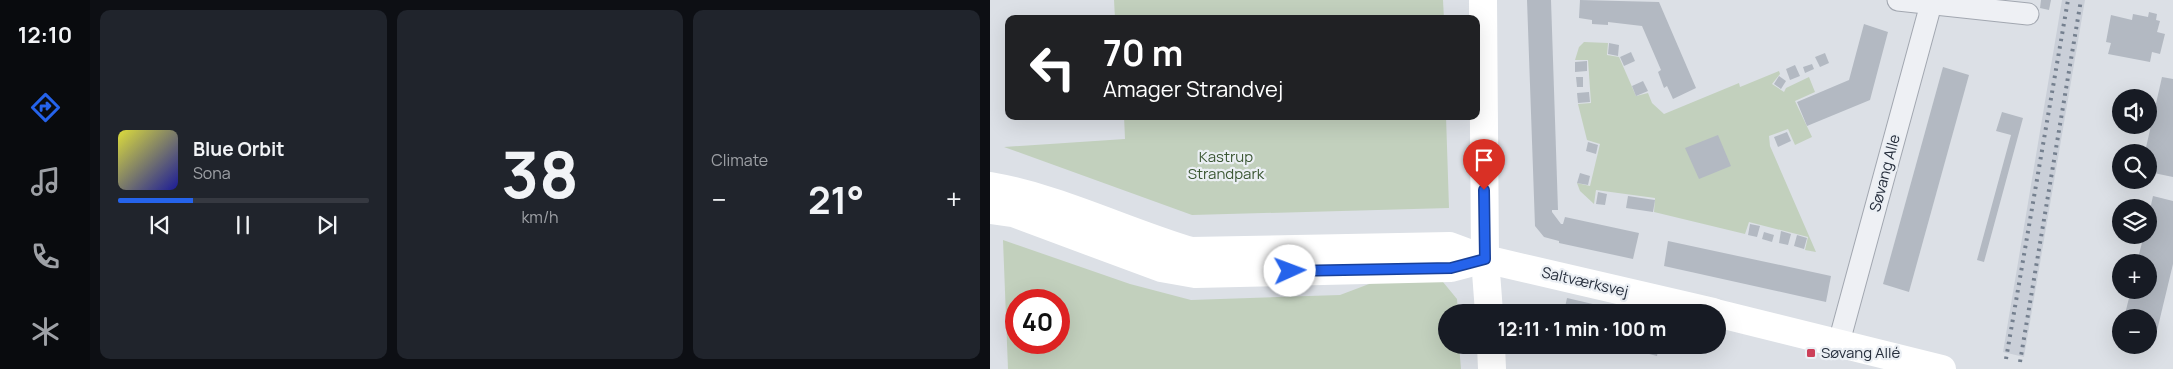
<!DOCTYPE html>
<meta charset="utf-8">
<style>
:root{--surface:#171b24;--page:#20242c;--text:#f1f3f6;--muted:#9ea1a6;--line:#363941;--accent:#2563eb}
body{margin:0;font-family:Manrope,sans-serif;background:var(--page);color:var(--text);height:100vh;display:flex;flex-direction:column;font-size:19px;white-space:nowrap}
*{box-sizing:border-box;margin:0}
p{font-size:16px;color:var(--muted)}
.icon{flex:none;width:28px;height:28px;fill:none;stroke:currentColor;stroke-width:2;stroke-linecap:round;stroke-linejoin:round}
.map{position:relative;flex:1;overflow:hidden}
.sheet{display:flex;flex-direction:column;gap:10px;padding:10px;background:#0d0f14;width:900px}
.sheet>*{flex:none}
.banner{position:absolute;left:15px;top:15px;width:475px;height:105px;border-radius:10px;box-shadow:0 5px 20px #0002;background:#202124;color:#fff;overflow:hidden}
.fabs{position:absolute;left:1122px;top:89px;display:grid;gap:10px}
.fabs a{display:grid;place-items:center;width:45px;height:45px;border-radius:50%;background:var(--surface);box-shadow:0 5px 20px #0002;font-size:25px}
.speed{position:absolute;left:15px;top:289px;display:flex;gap:10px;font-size:25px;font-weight:700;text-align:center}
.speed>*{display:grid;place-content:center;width:65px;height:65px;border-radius:50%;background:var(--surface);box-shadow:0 5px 20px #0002;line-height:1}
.speed .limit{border:8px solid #d22;background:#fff;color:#111}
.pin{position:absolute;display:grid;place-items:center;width:42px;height:42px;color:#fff;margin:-51px -21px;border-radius:50% 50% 50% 0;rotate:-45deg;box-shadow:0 0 5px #0007}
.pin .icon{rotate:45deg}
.me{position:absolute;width:55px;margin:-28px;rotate:88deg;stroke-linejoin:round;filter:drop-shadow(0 0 4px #0008)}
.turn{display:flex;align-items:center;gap:18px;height:105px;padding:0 15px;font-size:22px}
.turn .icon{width:65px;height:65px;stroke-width:2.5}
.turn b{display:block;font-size:35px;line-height:42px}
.big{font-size:38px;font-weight:700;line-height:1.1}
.sheet .tile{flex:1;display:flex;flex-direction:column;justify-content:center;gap:8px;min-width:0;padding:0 18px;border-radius:10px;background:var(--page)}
.sheet .dial{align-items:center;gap:0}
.dial b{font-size:65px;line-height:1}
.song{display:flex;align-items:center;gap:15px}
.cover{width:60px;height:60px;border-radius:8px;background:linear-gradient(135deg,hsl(60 70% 55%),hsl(240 70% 35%))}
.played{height:5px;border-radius:2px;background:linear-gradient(90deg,var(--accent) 30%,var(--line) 30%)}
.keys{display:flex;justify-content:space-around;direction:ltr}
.heat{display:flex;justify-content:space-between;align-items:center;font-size:28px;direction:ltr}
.sheet .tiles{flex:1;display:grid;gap:10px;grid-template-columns:repeat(3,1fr)}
.trip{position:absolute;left:448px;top:304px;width:288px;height:50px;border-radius:25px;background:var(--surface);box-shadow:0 5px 20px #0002;font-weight:700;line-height:50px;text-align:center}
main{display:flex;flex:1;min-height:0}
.tabs{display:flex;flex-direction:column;width:90px;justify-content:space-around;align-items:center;background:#090b0e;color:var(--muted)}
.tabs .icon{width:35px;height:35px}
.tabs .on{color:var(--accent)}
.tabs b{font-size:22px;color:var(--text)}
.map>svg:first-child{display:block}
.built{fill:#cacfd8}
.green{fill:#c2d0bd;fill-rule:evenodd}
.building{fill:#b3b9c2}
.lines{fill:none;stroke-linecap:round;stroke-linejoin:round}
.street-casing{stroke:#a2a7b0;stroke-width:23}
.street{stroke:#eef0f4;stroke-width:21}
.secondary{stroke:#fff;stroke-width:28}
.rail{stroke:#75808f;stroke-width:4;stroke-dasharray:2.5 5;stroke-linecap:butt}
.route-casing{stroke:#184099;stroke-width:12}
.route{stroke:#2563eb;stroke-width:9}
.poi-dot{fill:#cc3f58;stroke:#ebeff4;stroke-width:2}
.labels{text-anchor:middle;stroke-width:4.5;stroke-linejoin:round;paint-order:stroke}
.park-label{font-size:15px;fill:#3b5733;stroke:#ebeff4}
.street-label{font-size:15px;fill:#262e3c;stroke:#ebeff4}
.poi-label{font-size:15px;fill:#262e3c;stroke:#ebeff4;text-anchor:start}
</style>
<main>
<nav class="tabs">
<b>12:10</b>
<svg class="icon on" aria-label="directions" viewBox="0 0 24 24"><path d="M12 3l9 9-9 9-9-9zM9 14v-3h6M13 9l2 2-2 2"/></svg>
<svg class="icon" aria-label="music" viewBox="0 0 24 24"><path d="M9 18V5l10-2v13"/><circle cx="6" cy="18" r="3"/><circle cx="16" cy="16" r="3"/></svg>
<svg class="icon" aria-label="phone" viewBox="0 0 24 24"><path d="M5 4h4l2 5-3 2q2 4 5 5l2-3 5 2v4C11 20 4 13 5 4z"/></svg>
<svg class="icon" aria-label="climate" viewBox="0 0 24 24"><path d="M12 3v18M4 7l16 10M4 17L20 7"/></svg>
</nav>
<section class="sheet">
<div class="tiles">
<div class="tile">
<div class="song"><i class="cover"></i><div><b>Blue Orbit</b><p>Sona</p></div></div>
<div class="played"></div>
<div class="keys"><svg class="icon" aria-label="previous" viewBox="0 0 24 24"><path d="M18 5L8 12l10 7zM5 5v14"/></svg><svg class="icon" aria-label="pause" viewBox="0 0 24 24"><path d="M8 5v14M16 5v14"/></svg><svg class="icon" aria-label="next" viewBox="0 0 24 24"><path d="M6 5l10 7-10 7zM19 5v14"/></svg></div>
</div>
<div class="tile dial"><b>38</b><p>km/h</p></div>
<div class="tile"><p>Climate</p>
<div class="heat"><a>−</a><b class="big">21°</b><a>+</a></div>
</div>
</div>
</section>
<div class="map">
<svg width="1183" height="369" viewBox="0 0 1183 369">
<rect width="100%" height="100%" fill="#dce0e6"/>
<!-- built -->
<polygon class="built" points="1072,0 1095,0 1034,357 1013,352"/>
<!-- green -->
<g class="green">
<polygon points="124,0 453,0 454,19 125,19"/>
<polygon points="594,42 618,43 617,55 629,57 646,96 658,93 662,103 674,114 749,83 750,87 789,71 790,74 782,84 794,92 796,88 819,77 825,92 805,101 822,137 805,145 798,129 779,136 780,146 826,252 815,250 818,237 759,222 755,234 664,212 665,198 606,190 604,204 590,191 587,183 600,186 610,144 597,140 588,104 601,103 598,60 585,60 589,47"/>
<polygon points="134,116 456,116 459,208 202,215 14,147 135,139"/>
<path d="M13 240 140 284 201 300 350 295 387 281 453 282 467 299 468 312H456V345H469L471 369H18ZM26 300H69V342H26Z"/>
</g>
<!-- building -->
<g class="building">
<polygon points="537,0 561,0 568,210 562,210 562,212 571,224 573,224 575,217 649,233 643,259 569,243 569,241 554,237 545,226"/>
<polygon points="590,0 669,2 706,88 683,99 677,86 674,88 668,72 671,70 652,26 618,22 618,25 602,24 602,20 589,18"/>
<polygon points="1051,0 1061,0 1059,10 1050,8"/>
<polygon points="1159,12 1167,14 1166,20 1170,21 1167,32 1175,34 1170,54 1162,52 1160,62 1118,54 1121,43 1116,42 1121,15 1142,20 1143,14 1158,17"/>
<polygon points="874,24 898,32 880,100 817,126 807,102 859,80"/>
<polygon points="619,43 629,45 628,56 618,54"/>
<polygon points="641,52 645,61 634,66 630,57"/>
<polygon points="835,53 839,63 830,67 825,57"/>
<polygon points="597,61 597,71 585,72 585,62"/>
<polygon points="822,64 824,69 815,73 813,67"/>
<polygon points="805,65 810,76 800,80 796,69"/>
<polygon points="953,67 979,75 919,292 893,284"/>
<polygon points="789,76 796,81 791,89 784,84"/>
<polygon points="586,77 593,77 593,87 587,87"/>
<polygon points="1172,77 1183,79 1183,177 1159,172 1159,152 1155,152"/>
<polygon points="653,81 658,91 646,96 642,86"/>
<polygon points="599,92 600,102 588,103 587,93"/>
<polygon points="1012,112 1033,118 994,262 987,260 1021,135 1006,131"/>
<polygon points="797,132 801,141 788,147 784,137"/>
<polygon points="728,135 741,166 709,179 695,148"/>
<polygon points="598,142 608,145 606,154 596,151"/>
<polygon points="590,173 600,176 598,185 587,183"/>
<polygon points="608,192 617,194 615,205 606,204"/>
<polygon points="638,196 665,200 663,212 636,208"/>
<polygon points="1163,196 1183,201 1183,264 1165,339 1159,337 1159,318 1134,318 1141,290 1159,290 1159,262 1147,262 1154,235 1159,235 1159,214"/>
<polygon points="760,224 770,226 767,237 758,235"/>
<polygon points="791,231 801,234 798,245 789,243"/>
<polygon points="774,232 784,235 782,242 772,239"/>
<polygon points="807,235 817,238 814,249 804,246"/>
<polygon points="678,241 841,276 836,302 674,266"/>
<polygon points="577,298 637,312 574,312"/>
<polygon points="624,345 669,345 667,356"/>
</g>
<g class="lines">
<defs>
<g id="street">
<polyline points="908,0 1038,14"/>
<polyline points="849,342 941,4"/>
</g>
</defs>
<!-- street casing -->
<use href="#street" class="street-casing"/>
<!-- street -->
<use href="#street" class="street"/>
<!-- secondary -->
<g class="secondary">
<polyline points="493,0 495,259 499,312"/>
<path d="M0 186C69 198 134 231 201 251L460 246 495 259 723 312"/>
<polyline points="0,210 23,213 171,268 205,274 461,268 495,259"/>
<polyline points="726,313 952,369"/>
<polyline points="501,345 502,369"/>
</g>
<!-- rail -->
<g class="rail">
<polyline points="1016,359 1078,0"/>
<polyline points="1030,362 1091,0"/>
</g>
</g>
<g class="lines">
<defs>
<polyline id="route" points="300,271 461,268 495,259 494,190"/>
</defs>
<!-- route casing -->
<use href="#route" class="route-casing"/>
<!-- route -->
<use href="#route" class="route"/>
</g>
<!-- markers -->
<rect class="poi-dot" x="816" y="348" width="10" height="10" rx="2.5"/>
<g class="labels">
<!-- park labels -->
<g class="park-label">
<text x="236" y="162">Kastrup<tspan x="236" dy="17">Strandpark</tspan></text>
</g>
<!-- street labels -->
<g class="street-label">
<text transform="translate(895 173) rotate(-75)" y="5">Søvang Alle</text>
<text transform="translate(595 282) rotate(13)" y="5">Saltværksvej</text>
</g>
<!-- poi labels -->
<g class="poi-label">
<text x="831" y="358">Søvang Allé</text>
</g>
</g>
</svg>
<div class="fabs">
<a><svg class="icon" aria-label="sound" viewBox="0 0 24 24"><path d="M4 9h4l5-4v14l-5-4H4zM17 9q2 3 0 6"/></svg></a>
<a><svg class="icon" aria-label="search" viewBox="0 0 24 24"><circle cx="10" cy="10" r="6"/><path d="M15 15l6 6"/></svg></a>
<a><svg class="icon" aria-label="layers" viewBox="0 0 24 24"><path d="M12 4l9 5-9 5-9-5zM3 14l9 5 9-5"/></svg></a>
<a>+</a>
<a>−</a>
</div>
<div class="speed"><div class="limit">40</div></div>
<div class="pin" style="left:494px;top:190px;background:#d93025"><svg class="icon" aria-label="arrive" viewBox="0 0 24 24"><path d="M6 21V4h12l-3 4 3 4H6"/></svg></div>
<svg class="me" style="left:300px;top:271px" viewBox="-20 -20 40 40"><circle r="19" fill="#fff"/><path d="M0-13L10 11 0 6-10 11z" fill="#2563eb"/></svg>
<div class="trip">12:11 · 1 min · 100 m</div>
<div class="banner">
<div class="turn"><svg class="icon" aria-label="left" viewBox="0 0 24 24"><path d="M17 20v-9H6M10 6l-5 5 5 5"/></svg><div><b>70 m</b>Amager Strandvej</div></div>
</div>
</div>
</main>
